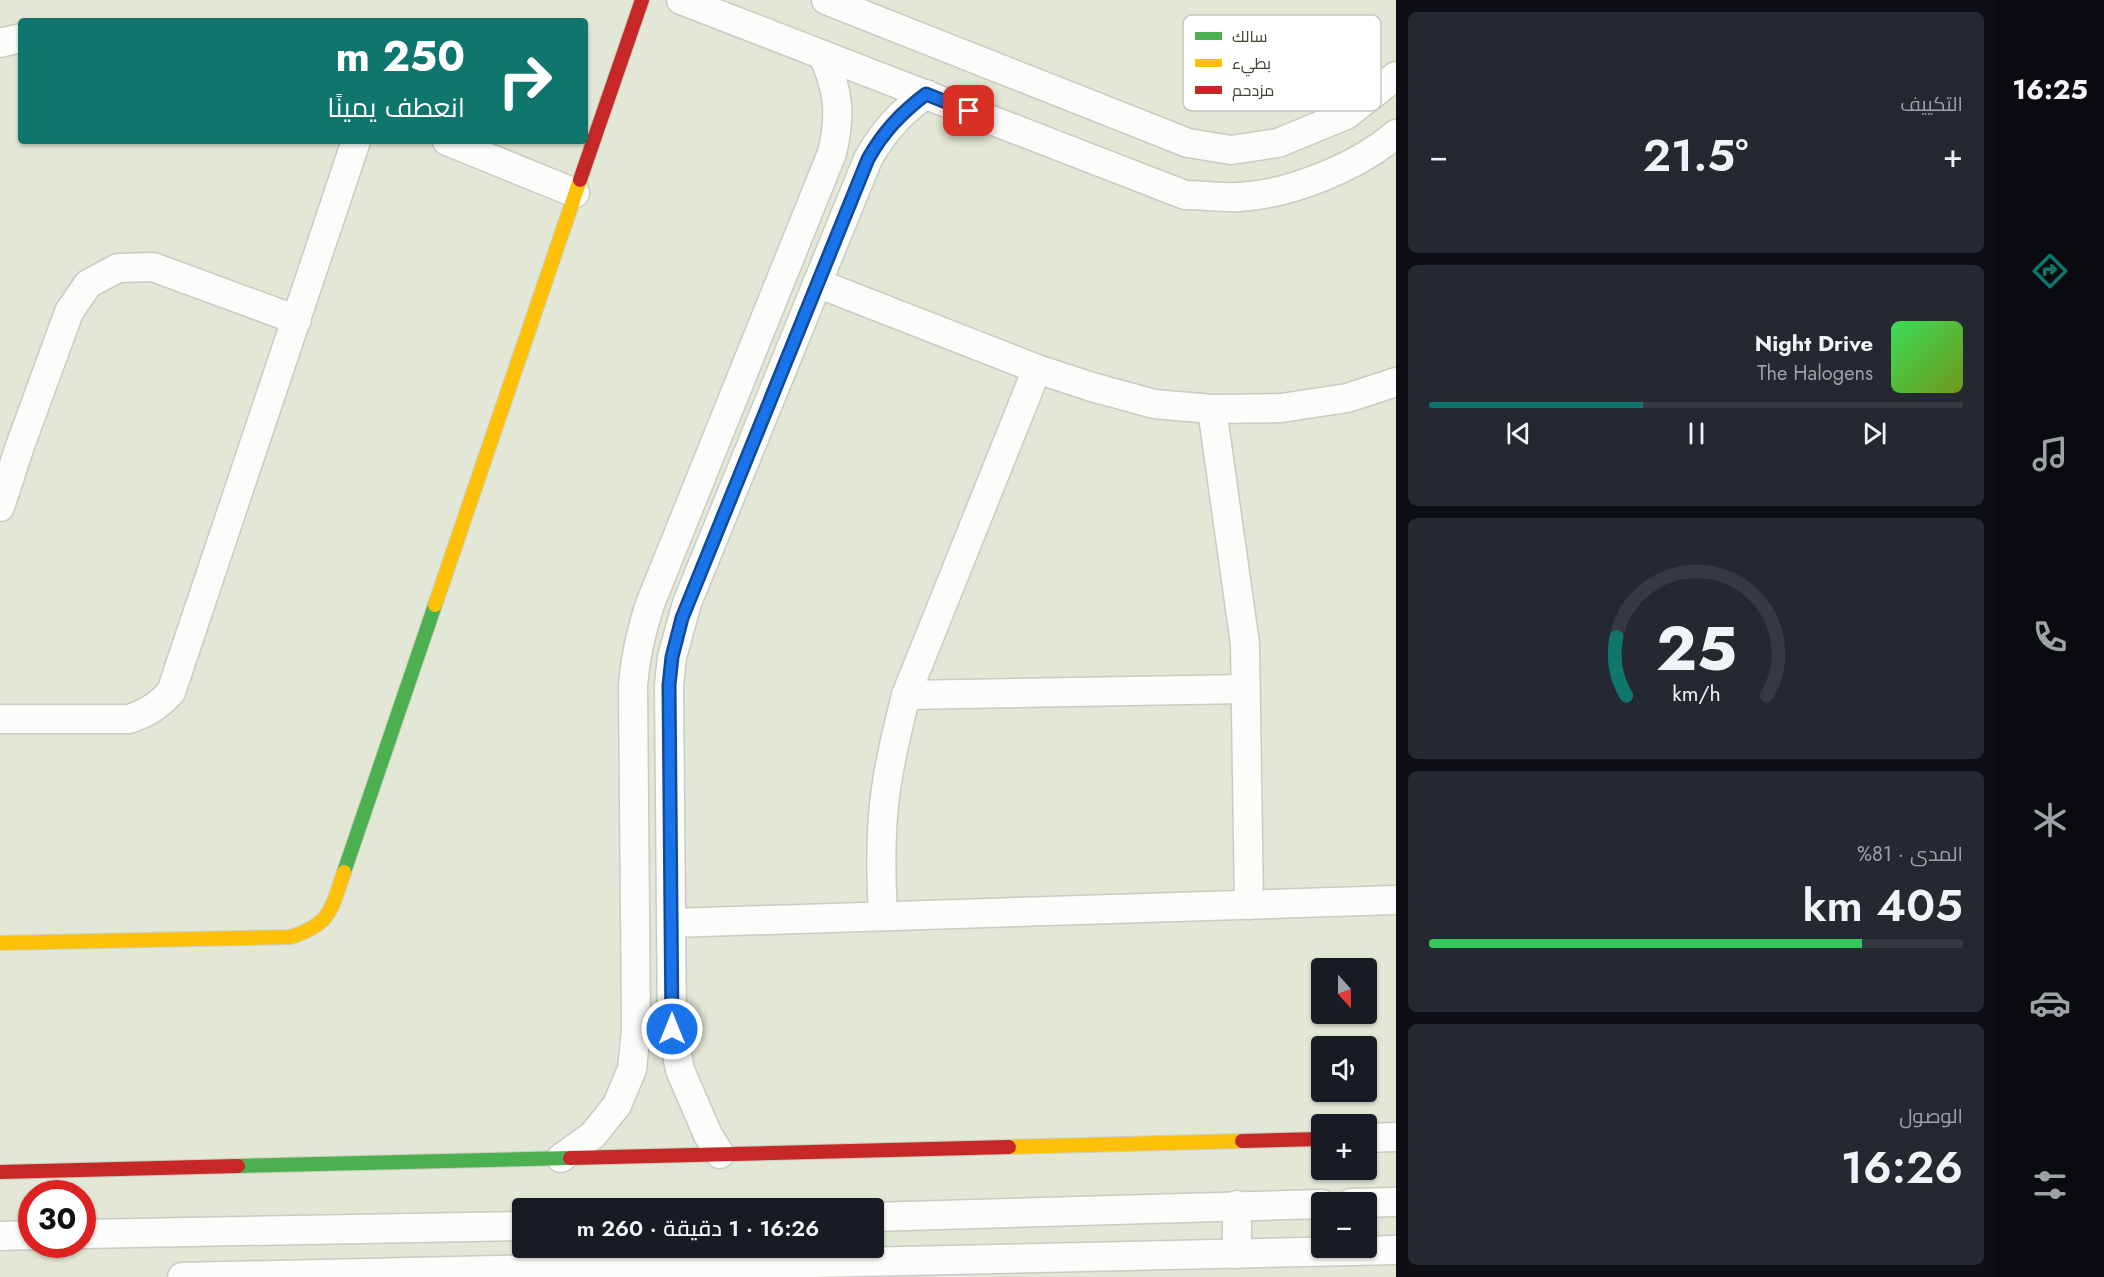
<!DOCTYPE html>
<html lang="ar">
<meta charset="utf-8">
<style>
:root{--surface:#171b24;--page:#242831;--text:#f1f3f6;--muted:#9ea1a6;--line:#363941;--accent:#0f766e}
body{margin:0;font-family:Jost,Cairo,sans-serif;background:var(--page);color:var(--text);direction:rtl;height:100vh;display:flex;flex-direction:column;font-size:22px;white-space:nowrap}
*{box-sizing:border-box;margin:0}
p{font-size:20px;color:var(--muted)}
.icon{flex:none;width:33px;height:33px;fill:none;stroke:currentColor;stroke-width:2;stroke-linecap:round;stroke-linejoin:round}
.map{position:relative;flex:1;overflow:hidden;direction:ltr}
.drawer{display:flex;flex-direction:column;gap:12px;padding:12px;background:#0d0f14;width:600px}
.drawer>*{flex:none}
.hud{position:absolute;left:18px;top:18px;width:570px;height:126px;border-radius:6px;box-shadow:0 2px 4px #0004;direction:rtl;background:#0f766e;color:#fff;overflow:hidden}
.needle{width:39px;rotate:159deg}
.controls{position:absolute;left:1311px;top:958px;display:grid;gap:12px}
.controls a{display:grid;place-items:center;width:66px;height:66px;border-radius:6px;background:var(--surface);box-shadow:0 2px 4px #0004;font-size:30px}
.speed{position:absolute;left:18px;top:1180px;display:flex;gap:12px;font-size:30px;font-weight:700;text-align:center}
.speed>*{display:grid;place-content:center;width:78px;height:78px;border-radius:50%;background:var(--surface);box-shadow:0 2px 4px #0004;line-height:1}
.speed .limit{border:9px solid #d22;background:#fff;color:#111}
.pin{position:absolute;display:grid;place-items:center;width:51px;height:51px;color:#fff;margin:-26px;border-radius:12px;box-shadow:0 3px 9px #0006}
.me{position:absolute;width:66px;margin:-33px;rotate:0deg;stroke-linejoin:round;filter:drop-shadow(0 0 4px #0008)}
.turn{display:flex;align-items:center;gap:21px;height:126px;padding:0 24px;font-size:27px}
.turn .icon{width:78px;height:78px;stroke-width:2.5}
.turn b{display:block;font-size:42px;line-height:51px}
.big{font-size:45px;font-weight:600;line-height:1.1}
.drawer .tile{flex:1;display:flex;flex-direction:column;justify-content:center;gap:9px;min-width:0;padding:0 21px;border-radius:9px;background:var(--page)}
.drawer .dial{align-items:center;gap:0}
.dial svg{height:156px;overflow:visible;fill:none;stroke:var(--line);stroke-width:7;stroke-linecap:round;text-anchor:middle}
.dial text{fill:var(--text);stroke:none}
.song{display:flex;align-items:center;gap:18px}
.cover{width:72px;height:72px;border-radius:9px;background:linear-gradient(135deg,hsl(130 70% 55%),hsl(80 70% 35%))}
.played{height:6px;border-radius:3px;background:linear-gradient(90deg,var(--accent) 40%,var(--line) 40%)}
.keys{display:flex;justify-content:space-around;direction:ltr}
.heat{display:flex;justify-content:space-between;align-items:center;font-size:33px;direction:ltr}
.charge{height:9px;border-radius:4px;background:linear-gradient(90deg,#34c759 81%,var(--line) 0)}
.trip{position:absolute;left:512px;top:1198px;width:372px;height:60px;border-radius:6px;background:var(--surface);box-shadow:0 2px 4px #0004;font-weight:600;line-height:60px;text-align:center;direction:rtl}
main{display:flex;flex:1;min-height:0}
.tab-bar{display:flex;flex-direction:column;width:108px;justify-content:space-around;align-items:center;background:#090b0e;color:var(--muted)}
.tab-bar .icon{width:42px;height:42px}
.tab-bar .active{color:var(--accent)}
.tab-bar b{font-size:27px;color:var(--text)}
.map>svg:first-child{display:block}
.residential{fill:#e2e7d6;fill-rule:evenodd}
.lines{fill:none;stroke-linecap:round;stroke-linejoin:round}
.street-casing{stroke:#caccc2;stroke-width:31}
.fast-casing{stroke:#cacfbd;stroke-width:16}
.slow-casing{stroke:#cacfbd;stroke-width:16}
.jam-casing{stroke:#cacfbd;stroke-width:16}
.street{stroke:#fcfcfb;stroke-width:28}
.fast{stroke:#4caf50;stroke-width:14}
.slow{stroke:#ffc107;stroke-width:14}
.jam{stroke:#c62828;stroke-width:14}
.route-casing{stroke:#114b97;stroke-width:15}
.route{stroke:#1a73e8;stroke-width:10}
.key{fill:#fff;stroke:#c6c7c2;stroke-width:1.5}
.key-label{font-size:16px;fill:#404432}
</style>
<main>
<nav class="tab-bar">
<b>16:25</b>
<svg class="icon active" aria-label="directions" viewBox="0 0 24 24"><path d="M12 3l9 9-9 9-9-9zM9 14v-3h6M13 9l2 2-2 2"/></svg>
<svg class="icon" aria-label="music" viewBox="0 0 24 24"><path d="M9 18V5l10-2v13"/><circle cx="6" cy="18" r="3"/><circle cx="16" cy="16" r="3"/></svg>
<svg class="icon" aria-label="phone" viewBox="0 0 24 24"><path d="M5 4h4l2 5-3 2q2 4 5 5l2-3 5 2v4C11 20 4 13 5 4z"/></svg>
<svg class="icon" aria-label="climate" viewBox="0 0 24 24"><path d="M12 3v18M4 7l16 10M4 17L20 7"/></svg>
<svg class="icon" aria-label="car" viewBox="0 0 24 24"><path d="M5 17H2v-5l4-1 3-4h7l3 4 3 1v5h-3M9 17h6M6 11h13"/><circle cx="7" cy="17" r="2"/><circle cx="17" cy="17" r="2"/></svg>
<svg class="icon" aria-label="filters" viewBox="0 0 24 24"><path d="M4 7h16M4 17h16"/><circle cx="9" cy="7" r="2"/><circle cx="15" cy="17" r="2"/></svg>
</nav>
<section class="drawer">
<div class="tile"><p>التكييف</p>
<div class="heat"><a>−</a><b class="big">21.5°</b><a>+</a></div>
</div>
<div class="tile">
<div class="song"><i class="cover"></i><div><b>Night Drive</b><p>The Halogens</p></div></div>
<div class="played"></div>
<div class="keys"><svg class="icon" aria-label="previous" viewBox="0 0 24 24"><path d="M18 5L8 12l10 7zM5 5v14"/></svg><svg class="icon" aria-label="pause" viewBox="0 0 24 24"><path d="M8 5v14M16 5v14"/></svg><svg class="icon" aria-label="next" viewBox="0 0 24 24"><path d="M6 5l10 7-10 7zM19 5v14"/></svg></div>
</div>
<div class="tile dial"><svg viewBox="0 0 100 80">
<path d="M14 69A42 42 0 1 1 86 69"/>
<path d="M14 69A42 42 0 0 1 9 39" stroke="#0f766e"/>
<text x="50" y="56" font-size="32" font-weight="700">25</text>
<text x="50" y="72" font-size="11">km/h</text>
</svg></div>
<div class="tile"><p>المدى · 81%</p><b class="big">405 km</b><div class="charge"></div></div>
<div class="tile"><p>الوصول</p><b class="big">16:26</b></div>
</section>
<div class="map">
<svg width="1396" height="1277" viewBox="0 0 1396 1277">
<rect width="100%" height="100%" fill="#eceee5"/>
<!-- residential -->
<path class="residential" d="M0 0H1396V1277H0ZM21 21H585V141H21ZM1322 969H1366V1014H1322ZM1322 1047H1366V1092H1322ZM1322 1125H1366V1170H1322ZM32 1194H82V1245H32ZM1322 1203H1366V1248H1322ZM522 1209H873V1248H522Z"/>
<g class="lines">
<defs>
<g id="street">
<path d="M681 0 1185 195C1203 195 1222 198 1240 197 1290 194 1358 167 1396 134"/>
<polyline points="826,0 1188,143 1231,150 1278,143 1346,115 1396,76"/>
<polyline points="0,43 21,38"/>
<polyline points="447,141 575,193"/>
<polyline points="817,283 1037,369 1092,387 1154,404 1212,409 1281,408 1347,398 1396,382"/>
<polyline points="1212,409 1245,644 1249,905"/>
<polyline points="0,507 20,446 69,312 88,284 118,268 153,267 297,320"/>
<polyline points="906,695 1245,689"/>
<path d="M0 719H129C147 713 158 706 171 692L356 141"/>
<path d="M883 916C881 879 880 842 884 805 888 767 897 732 906 695L1037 369"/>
<polyline points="672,923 1396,900"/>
<polyline points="1366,1138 1396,1137"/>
<path d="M720 1154 708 1135 680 1070 672 1029 669 685 672 657 687 603 868 159C883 132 900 113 926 94"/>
<path d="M561 1158 593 1135 617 1105 632 1069 636 1030 633 686C635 657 641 632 650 604L832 153C841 115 839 92 823 55"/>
<polyline points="1351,1203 1396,1202"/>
<polyline points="873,1217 1322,1204"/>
<polyline points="82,1234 522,1226"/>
<polyline points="0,1236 32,1235"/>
<polyline points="1237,1254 1237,1205"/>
<polyline points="182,1277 1396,1250"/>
</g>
<g id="fast">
<polyline points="344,872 435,605"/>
<polyline points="238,1166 570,1158"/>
</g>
<g id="slow">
<polyline points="435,605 580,180"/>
<path d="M0 943 290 937C332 924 331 909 344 872"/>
<polyline points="1009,1147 1242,1141"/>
</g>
<g id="jam">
<polyline points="580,180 642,0"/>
<polyline points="1242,1141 1322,1139"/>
<polyline points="570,1158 1009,1147"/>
<polyline points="0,1172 238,1166"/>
</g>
</defs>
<!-- street casing -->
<use href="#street" class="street-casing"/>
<!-- fast casing -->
<use href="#fast" class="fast-casing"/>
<!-- slow casing -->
<use href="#slow" class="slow-casing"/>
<!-- jam casing -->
<use href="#jam" class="jam-casing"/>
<!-- street -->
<use href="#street" class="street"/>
<!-- fast -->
<use href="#fast" class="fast"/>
<!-- slow -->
<use href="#slow" class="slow"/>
<!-- jam -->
<use href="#jam" class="jam"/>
</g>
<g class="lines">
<defs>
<path id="route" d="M672 1029 669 685 672 657 682 618 868 159C883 132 901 113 926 94L969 111"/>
</defs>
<!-- route casing -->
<use href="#route" class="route-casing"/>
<!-- route -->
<use href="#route" class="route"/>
</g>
<!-- legend -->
<rect x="1183" y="15" width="198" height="96" rx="9" class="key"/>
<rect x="1195" y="32" width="27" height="8" fill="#4caf50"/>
<rect x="1195" y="59" width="27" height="8" fill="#ffc107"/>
<rect x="1195" y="86" width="27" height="8" fill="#c62828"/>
<g class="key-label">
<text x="1232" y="42">سالك</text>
<text x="1232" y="69">بطيء</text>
<text x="1232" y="96">مزدحم</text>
</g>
</svg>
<div class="controls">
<a><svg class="needle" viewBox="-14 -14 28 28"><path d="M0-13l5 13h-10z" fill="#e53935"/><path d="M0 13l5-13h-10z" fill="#9ea1a6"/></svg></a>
<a><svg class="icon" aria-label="sound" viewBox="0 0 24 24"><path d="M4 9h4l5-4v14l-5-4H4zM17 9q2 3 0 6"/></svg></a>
<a>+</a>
<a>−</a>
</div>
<div class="speed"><div class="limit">30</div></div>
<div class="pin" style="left:969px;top:111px;background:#d93025"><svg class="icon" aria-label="arrive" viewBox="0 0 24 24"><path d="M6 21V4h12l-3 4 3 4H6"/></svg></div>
<svg class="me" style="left:672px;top:1029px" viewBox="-20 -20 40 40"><circle r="17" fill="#1a73e8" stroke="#fff" stroke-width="3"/><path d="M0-11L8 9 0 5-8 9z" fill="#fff"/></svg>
<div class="trip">16:26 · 1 دقيقة · 260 m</div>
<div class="hud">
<div class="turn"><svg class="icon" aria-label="right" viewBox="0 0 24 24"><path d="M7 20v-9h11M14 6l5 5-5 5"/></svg><div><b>250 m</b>انعطف يمينًا</div></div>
</div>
</div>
</main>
